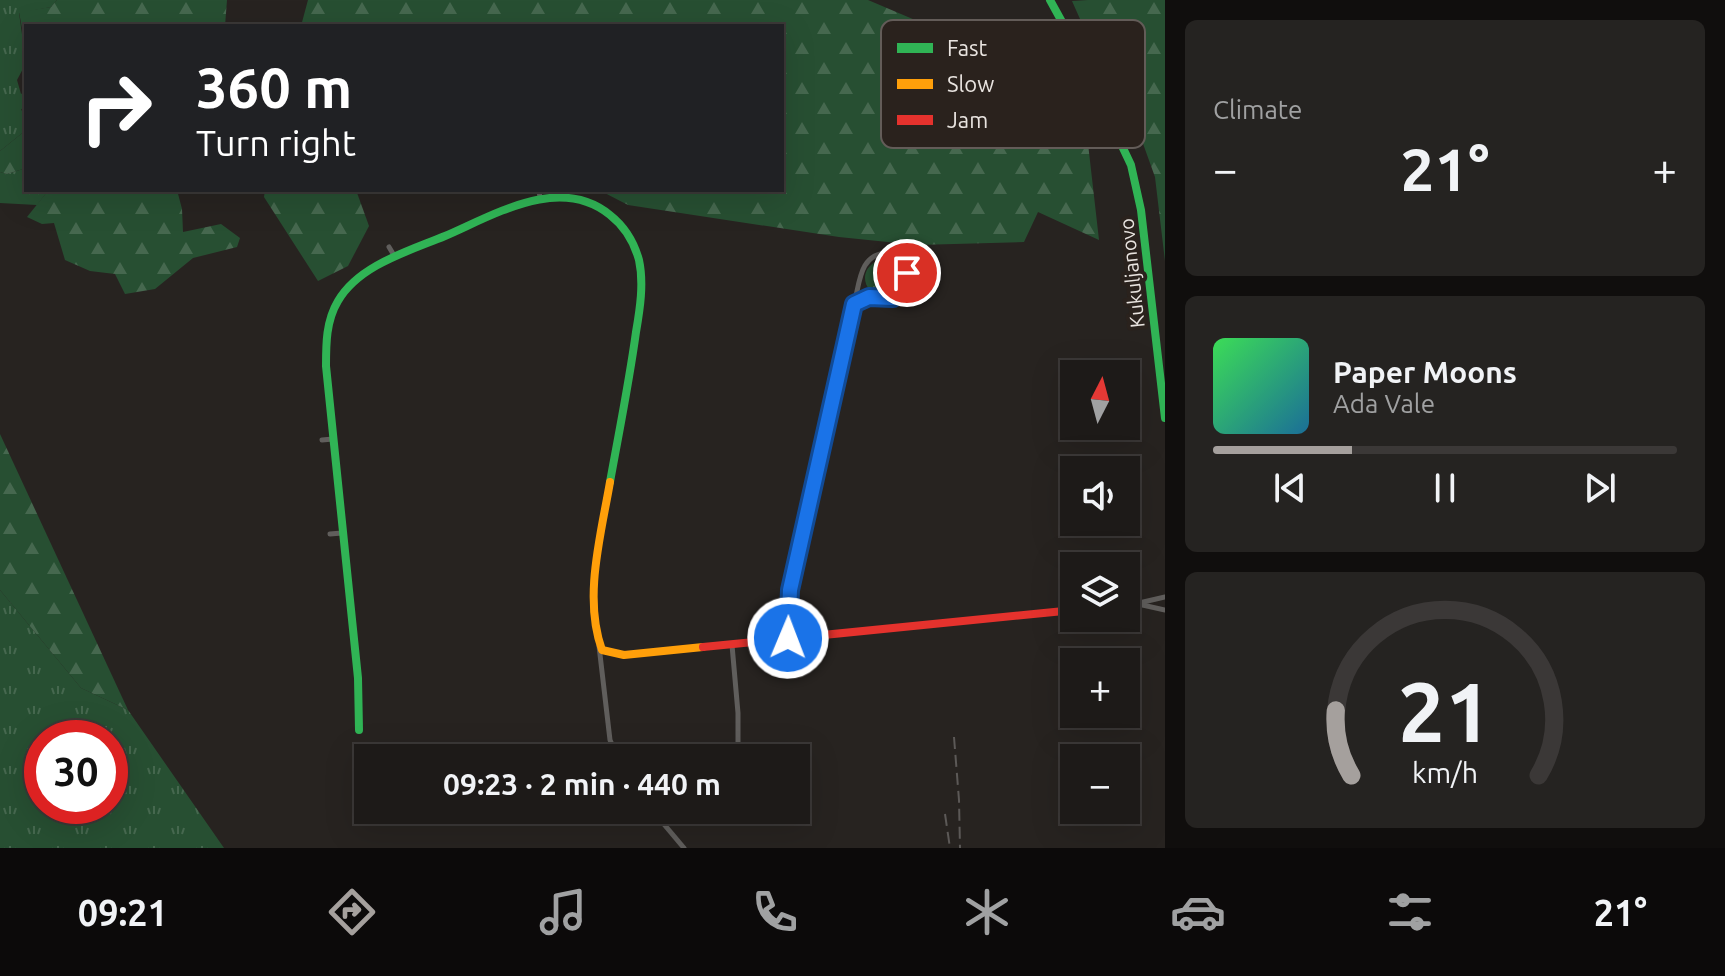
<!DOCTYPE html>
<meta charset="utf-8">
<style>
:root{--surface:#1d1a18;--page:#252321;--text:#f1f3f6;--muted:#a0a1a2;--line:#3b3837;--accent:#a5a09d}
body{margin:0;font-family:Ubuntu,sans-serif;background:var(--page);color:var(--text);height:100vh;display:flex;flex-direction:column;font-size:30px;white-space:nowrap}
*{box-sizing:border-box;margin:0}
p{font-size:26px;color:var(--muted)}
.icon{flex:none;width:44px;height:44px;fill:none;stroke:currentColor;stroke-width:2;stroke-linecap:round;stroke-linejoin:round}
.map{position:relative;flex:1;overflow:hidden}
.sheet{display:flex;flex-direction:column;gap:20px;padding:20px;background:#100e0d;width:560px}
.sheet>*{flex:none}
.top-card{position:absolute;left:24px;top:24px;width:760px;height:168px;border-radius:0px;box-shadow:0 8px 32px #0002,0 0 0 2px var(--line);background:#202124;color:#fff;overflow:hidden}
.needle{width:52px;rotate:6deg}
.buttons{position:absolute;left:1060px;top:360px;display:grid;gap:16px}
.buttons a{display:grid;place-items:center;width:80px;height:80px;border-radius:0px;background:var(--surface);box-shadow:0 8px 32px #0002,0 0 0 2px var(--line);font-size:40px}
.speed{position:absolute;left:24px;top:720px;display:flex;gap:16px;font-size:40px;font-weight:700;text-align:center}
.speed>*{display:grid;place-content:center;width:104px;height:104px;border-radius:50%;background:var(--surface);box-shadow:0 8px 32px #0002,0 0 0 2px var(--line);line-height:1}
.speed .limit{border:12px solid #d22;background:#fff;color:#111}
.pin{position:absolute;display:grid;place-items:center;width:68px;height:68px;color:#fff;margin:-34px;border:4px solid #fff;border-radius:50%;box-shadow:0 2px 8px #0007}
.me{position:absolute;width:88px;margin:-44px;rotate:1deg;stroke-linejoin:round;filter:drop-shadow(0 0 6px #0008)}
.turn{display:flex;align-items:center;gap:28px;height:168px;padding:0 40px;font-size:36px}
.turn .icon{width:104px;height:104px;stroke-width:2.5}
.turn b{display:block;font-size:56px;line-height:68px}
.big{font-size:60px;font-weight:700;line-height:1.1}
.sheet .card{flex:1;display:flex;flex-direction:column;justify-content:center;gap:12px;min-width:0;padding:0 28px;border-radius:12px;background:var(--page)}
.sheet .dial{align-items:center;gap:0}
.dial svg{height:208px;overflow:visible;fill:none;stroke:var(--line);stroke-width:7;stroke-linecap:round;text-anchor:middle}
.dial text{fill:var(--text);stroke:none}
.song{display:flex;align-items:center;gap:24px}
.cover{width:96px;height:96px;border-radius:12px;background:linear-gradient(135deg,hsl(130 70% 55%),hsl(200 70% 35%))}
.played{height:8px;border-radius:4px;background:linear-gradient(90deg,var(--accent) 30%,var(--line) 30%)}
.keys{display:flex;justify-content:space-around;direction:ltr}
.heat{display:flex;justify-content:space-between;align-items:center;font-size:44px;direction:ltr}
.trip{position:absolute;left:354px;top:744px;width:456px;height:80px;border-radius:0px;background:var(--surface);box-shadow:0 8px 32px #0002,0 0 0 2px var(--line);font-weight:700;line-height:80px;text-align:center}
.dock{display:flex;height:128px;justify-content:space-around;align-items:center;background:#0c0a0a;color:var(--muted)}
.dock .icon{width:56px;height:56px}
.dock .on{color:var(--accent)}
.dock b{font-size:36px;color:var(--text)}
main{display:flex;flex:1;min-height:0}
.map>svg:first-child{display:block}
.grass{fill:url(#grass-tufts);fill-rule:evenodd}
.forest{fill:url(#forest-firs)}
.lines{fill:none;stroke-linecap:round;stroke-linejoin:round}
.street{stroke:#605e5c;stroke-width:5}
.fast{stroke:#30b455;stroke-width:8}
.slow{stroke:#ff9f0a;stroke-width:8}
.jam{stroke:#e5322d;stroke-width:8}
.rail{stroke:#5c5957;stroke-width:2;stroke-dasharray:12 6;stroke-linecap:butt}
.route-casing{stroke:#114b97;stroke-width:20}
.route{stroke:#1a73e8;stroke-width:14}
.labels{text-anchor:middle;stroke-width:8;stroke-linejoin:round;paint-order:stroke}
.street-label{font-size:20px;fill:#e9e4e0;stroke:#2a221d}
.key{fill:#2a221d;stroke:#635c58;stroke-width:2}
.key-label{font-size:22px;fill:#e9e4e0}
</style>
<main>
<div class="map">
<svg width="1165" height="848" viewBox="0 0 1165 848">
<defs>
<pattern id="grass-tufts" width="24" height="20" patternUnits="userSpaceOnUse" patternTransform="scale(2)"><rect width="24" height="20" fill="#274f32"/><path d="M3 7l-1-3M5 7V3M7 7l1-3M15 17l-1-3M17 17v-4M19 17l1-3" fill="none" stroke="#46684f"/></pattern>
<pattern id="forest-firs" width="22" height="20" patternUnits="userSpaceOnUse" patternTransform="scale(2)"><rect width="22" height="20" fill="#274f32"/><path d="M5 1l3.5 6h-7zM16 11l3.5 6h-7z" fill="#46684f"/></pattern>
</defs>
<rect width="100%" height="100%" fill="#272320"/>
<!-- grass -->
<g class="grass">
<polygon points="0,0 57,0 51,7 19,13 26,63 17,80 21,94 26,91 26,103 21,110 26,113 26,130 0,151"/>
<polygon points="26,168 26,190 47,192 37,205 0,203 0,172 7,174"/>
<circle cx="882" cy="278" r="17"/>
<path d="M0 590 81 688 128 710 224 848H0ZM42 738H110V806H42Z"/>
</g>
<!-- forest -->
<g class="forest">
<polygon points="57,0 227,0 225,26 26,26 26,50 19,12 51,7"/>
<polygon points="308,0 868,0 1082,91 1099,240 1038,212 1024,242 917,245 839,237 628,205 599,190 782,190 782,26 301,26"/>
<polygon points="1088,0 1165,0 1165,261 1155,177 1141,138 1130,131 1072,1"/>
<polygon points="26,130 26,168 7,174 0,172 0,151"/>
<polygon points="45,190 177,190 182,209 183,232 221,224 240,238 237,247 193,258 155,289 125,294 115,274 90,271 65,260 54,223 42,224 27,217 47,192"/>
<polygon points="265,190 356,190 369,226 348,266 318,281 264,197"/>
<polygon points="0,434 128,710 81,688 0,590"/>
</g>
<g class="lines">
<!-- street -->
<g class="street">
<polyline points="539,190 540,198"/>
<polyline points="389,247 395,257"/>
<path d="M886 253 893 255 905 264C908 279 906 290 893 298L869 297 854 304C860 283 859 255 886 253Z"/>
<polyline points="322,440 333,439"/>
<polyline points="330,534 342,533"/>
<polyline points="1139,603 1165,597"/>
<polyline points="1126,605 1138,604 1165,610"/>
<polyline points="788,638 790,590 854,304"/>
<polyline points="732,645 738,713 738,758"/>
<polyline points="599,646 610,740 618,758"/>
<polyline points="652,810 684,848"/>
</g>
<!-- fast -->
<g class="fast">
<polyline points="1050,0 1072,40 1131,165 1141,210 1165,418"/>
<path d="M359 730 358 678 326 366C326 344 326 321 338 301 359 265 409 251 445 236 494 215 560 174 610 215 624 226 634 242 639 260 644 283 640 309 636 332 629 383 619 432 610 482"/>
</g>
<!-- slow -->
<path class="slow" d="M610 482C601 535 583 598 602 650L624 655 703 647"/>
<!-- jam -->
<polyline class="jam" points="703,647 1074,610"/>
<!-- rail -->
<g class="rail">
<polyline points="954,737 959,800 960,848"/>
<polyline points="945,814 950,848"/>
</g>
</g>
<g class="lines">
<defs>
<polyline id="route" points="788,638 790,590 854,304 869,297 893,298 904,288 907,273"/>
</defs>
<!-- route casing -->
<use href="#route" class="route-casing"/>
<!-- route -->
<use href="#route" class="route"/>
</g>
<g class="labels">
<!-- street labels -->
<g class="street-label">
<text transform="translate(1132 273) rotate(-96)" y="7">Kukuljanovo</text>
</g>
</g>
<!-- legend -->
<rect x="881" y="20" width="264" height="128" rx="12" class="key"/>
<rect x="897" y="43" width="36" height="10" fill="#30b455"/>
<rect x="897" y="79" width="36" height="10" fill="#ff9f0a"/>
<rect x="897" y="115" width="36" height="10" fill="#e5322d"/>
<g class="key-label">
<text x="947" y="56">Fast</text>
<text x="947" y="92">Slow</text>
<text x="947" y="128">Jam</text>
</g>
</svg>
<div class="buttons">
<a><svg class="needle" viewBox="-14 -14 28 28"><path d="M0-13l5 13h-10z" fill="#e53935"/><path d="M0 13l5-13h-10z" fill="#a0a1a2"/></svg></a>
<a><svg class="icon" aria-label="sound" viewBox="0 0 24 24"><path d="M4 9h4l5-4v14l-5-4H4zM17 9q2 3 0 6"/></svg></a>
<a><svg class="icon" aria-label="layers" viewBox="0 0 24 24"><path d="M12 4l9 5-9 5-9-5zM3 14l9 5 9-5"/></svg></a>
<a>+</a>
<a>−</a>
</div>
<div class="speed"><div class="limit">30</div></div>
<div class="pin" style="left:907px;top:273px;background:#d93025"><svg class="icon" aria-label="arrive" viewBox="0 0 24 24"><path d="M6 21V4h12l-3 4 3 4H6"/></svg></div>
<svg class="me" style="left:788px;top:638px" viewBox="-20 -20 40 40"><circle r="17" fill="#1a73e8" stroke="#fff" stroke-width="3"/><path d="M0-11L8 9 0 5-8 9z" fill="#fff"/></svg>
<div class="trip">09:23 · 2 min · 440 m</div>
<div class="top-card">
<div class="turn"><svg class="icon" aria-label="right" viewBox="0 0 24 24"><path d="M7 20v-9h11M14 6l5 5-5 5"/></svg><div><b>360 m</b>Turn right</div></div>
</div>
</div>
<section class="sheet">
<div class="card"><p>Climate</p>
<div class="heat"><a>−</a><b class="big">21°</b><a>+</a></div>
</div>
<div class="card">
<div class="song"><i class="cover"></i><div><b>Paper Moons</b><p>Ada Vale</p></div></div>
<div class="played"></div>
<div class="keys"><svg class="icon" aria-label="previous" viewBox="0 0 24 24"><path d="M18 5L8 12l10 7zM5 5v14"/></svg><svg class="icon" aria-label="pause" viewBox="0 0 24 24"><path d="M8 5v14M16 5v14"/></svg><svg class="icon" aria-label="next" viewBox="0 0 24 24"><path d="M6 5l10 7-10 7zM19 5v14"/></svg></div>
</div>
<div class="card dial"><svg viewBox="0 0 100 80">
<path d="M14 69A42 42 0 1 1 86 69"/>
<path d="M14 69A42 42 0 0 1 8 44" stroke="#a5a09d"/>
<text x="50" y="56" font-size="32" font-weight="700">21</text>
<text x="50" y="72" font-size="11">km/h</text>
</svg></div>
</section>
</main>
<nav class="dock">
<b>09:21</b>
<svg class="icon on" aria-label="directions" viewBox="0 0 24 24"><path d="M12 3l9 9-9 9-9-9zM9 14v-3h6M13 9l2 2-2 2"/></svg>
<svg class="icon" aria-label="music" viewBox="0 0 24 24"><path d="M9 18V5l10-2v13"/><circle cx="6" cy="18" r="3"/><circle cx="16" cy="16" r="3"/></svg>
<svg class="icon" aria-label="phone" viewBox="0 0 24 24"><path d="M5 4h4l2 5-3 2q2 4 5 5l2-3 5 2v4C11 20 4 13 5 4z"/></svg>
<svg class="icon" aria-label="climate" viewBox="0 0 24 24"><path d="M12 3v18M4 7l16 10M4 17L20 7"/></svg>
<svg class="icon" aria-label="car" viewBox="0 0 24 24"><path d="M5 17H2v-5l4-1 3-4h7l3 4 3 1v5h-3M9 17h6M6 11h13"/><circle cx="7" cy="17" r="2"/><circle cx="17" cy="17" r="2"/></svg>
<svg class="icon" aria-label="filters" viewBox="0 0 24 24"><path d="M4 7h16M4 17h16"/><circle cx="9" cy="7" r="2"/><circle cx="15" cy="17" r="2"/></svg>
<b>21°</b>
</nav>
